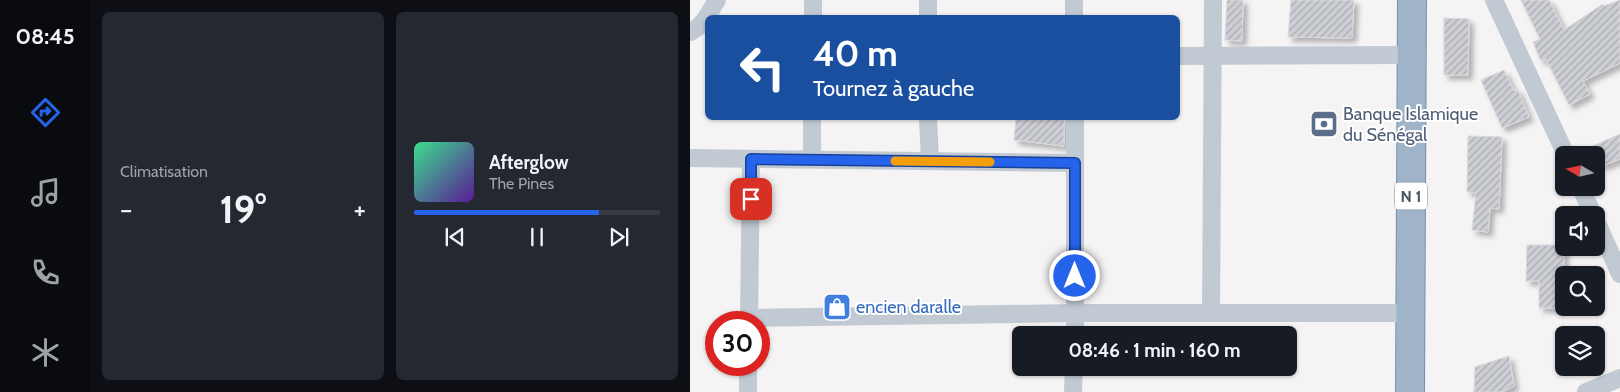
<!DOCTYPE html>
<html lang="fr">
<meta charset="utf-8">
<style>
:root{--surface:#171b24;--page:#242831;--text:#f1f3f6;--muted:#9ea1a6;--line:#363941;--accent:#2563eb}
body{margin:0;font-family:Cabin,sans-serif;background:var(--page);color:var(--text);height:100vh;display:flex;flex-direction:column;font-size:19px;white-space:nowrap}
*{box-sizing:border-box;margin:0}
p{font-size:16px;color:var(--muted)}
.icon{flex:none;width:28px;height:28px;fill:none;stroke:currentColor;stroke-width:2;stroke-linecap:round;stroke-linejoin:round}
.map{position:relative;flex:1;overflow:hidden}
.details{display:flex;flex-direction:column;gap:12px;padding:12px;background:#0d0f14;width:600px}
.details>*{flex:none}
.guide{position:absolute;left:15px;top:15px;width:475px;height:105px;border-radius:8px;box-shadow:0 1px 4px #0004;background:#1a4fa0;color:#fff;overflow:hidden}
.needle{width:32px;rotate:279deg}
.buttons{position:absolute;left:865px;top:146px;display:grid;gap:10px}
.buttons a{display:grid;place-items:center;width:50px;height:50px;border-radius:8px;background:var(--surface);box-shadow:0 1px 4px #0004;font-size:25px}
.speed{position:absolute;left:15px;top:311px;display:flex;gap:10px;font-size:25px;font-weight:700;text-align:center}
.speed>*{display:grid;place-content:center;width:65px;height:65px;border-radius:50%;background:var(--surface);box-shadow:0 1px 4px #0004;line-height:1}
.speed .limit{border:8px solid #d22;background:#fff;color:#111}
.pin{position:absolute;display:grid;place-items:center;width:42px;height:42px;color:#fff;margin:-21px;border-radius:10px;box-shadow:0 2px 8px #0006}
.me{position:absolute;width:55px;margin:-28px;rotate:0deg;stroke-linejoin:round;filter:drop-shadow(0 0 4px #0008)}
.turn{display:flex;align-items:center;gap:18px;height:105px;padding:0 25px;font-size:22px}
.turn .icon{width:65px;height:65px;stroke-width:2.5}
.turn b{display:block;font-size:35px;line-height:42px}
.big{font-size:38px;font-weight:700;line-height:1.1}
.details .tile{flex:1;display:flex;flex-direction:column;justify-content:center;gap:8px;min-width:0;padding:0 18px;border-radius:8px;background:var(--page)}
.song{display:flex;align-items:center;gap:15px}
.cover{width:60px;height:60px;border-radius:8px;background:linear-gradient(135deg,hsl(150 70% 55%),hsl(270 70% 35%))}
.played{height:5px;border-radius:2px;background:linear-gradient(90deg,var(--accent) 75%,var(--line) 75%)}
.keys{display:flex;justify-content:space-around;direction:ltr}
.heat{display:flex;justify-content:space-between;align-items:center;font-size:28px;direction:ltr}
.details .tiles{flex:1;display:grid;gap:12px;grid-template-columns:repeat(2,1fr)}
.trip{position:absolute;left:322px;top:326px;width:285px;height:50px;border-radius:8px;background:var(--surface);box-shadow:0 1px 4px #0004;font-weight:700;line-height:50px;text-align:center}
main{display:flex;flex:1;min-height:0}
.menu{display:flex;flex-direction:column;width:90px;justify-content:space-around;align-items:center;background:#090b0e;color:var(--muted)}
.menu .icon{width:35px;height:35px}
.menu .selected{color:var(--accent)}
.menu b{font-size:22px;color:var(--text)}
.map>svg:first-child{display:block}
.building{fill:url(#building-hatch);stroke:#d7d9de;filter:url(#shadow)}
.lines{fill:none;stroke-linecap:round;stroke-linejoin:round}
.trunk-casing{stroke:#7690ad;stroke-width:30}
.minor{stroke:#c1cad2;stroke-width:18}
.trunk{stroke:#9fb4c9;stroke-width:28}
.route-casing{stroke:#184099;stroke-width:12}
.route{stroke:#2563eb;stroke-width:9}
.slow{stroke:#f59e0b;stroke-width:9}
.labels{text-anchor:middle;stroke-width:4;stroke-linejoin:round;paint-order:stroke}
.shield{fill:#fff;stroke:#808990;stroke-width:1}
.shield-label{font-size:16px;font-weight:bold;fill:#4a5661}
.service-label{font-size:18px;fill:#4e5e75;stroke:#fff;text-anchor:start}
.shop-label{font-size:18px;fill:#366cbe;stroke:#fff;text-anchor:start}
</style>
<main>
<nav class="menu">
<b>08:45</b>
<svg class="icon selected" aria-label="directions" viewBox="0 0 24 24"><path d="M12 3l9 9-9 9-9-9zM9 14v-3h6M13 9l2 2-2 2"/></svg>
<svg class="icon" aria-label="music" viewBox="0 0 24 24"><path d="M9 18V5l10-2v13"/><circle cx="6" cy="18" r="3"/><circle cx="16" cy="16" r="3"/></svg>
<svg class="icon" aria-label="phone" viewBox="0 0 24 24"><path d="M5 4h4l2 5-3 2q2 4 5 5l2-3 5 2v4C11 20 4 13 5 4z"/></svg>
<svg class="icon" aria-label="climate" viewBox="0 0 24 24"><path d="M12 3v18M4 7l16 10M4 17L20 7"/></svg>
</nav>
<section class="details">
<div class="tiles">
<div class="tile"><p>Climatisation</p>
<div class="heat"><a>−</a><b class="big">19°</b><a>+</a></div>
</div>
<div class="tile">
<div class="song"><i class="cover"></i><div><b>Afterglow</b><p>The Pines</p></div></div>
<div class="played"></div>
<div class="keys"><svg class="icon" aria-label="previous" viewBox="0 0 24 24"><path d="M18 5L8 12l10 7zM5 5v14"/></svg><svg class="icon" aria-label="pause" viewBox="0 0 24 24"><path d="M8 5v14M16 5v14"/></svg><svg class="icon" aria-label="next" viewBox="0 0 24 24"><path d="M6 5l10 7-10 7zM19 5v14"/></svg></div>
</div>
</div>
</section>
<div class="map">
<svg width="930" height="392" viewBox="0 0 930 392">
<defs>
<pattern id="building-hatch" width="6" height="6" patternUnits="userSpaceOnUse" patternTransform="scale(1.25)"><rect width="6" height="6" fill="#cdcfd5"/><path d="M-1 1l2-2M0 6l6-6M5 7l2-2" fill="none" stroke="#a8abb0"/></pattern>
<filter id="shadow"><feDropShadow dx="4.5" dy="4.5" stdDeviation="2.5" flood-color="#0004"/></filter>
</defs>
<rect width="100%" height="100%" fill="#f5f3f3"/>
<!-- building -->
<g class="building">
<polygon points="537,0 553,0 552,41 535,40"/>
<polygon points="601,0 664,0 662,38 598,37"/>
<polygon points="831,0 859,0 874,30 913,4 914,6 930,0 930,63 893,81 900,94 879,105 856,59 851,61 843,42 850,39"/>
<polygon points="754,18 779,19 778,75 754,75"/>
<polygon points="814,70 824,91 828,90 839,117 812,128 791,80"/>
<polygon points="326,118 374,118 374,146 324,140"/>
<polygon points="930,134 930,159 912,166 903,146"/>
<polygon points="778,136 812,137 809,209 800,208 798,232 782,230 786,192 777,192"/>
<polygon points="837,245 874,245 874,308 849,308 849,281 836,281"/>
<polygon points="819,356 824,386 812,392 784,392 785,367"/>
</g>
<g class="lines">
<defs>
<polyline id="trunk" points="720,392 722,0"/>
</defs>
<!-- trunk casing -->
<use href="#trunk" class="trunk-casing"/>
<!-- minor -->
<g class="minor">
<polyline points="384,0 384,18"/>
<polyline points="804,0 876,155"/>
<polyline points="123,18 123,0"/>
<polyline points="238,18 238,0"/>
<path d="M0 32C13 27 20 11 27 0"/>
<polyline points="488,56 721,55"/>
<polyline points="238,118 240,161"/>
<polyline points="0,158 385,163"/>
<polyline points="122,159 122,118"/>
<polyline points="891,188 903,215"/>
<polyline points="906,221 930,274"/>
<polyline points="521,313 523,0"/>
<polyline points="59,318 385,313 720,313"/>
<polyline points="59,322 61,159"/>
<polyline points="385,335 385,118"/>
<polyline points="58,392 58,365"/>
<polyline points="383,392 384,368"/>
<polyline points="896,392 930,378"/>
</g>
<!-- trunk -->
<use href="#trunk" class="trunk"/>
</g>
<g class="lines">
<defs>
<polyline id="route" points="61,199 61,159 385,163 385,276"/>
</defs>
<!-- route casing -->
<use href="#route" class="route-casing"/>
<!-- route -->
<use href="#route" class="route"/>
<!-- slow -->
<polyline class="slow" points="205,161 300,162"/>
</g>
<!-- icons -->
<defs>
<symbol id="bank-square" viewBox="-11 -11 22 22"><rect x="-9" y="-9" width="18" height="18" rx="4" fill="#5c6f8a" stroke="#fff"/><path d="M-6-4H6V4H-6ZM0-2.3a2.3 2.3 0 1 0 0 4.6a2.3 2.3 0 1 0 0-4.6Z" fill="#fff"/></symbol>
<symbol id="shop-square" viewBox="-11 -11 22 22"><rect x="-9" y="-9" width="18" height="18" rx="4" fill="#3f7fe0" stroke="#fff"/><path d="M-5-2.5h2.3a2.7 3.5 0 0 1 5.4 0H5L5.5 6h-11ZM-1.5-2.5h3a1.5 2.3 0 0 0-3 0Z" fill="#fff"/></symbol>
</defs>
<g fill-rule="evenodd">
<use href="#bank-square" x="618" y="108" width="32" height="32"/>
<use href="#shop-square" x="131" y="291" width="32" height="32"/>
</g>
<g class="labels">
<!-- shield labels -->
<rect class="shield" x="705" y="182.5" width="32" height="27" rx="4"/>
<g class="shield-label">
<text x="721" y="202">N 1</text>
</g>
<!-- service labels -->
<g class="service-label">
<text x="653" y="120">Banque Islamique<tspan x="653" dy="21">du Sénégal</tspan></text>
</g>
<!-- shop labels -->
<g class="shop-label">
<text x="166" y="313">encien daralle</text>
</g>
</g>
</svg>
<div class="buttons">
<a><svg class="needle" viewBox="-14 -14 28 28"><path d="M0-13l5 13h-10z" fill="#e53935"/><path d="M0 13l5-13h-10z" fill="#9ea1a6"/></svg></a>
<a><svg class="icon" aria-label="sound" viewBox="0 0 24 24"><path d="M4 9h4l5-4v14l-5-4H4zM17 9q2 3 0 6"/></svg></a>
<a><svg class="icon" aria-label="search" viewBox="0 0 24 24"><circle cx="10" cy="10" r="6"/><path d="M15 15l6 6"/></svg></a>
<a><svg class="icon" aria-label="layers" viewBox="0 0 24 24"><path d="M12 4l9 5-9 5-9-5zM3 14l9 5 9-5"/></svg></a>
</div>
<div class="speed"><div class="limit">30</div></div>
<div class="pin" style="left:61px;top:199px;background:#d93025"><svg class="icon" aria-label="arrive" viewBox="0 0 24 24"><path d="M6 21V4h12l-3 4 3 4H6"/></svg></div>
<svg class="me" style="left:385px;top:276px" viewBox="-20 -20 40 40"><circle r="17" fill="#2563eb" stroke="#fff" stroke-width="3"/><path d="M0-11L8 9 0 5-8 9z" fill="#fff"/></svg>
<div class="trip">08:46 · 1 min · 160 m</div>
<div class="guide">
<div class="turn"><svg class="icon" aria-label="left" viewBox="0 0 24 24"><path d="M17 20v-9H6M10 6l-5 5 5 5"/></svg><div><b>40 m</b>Tournez à gauche</div></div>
</div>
</div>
</main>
